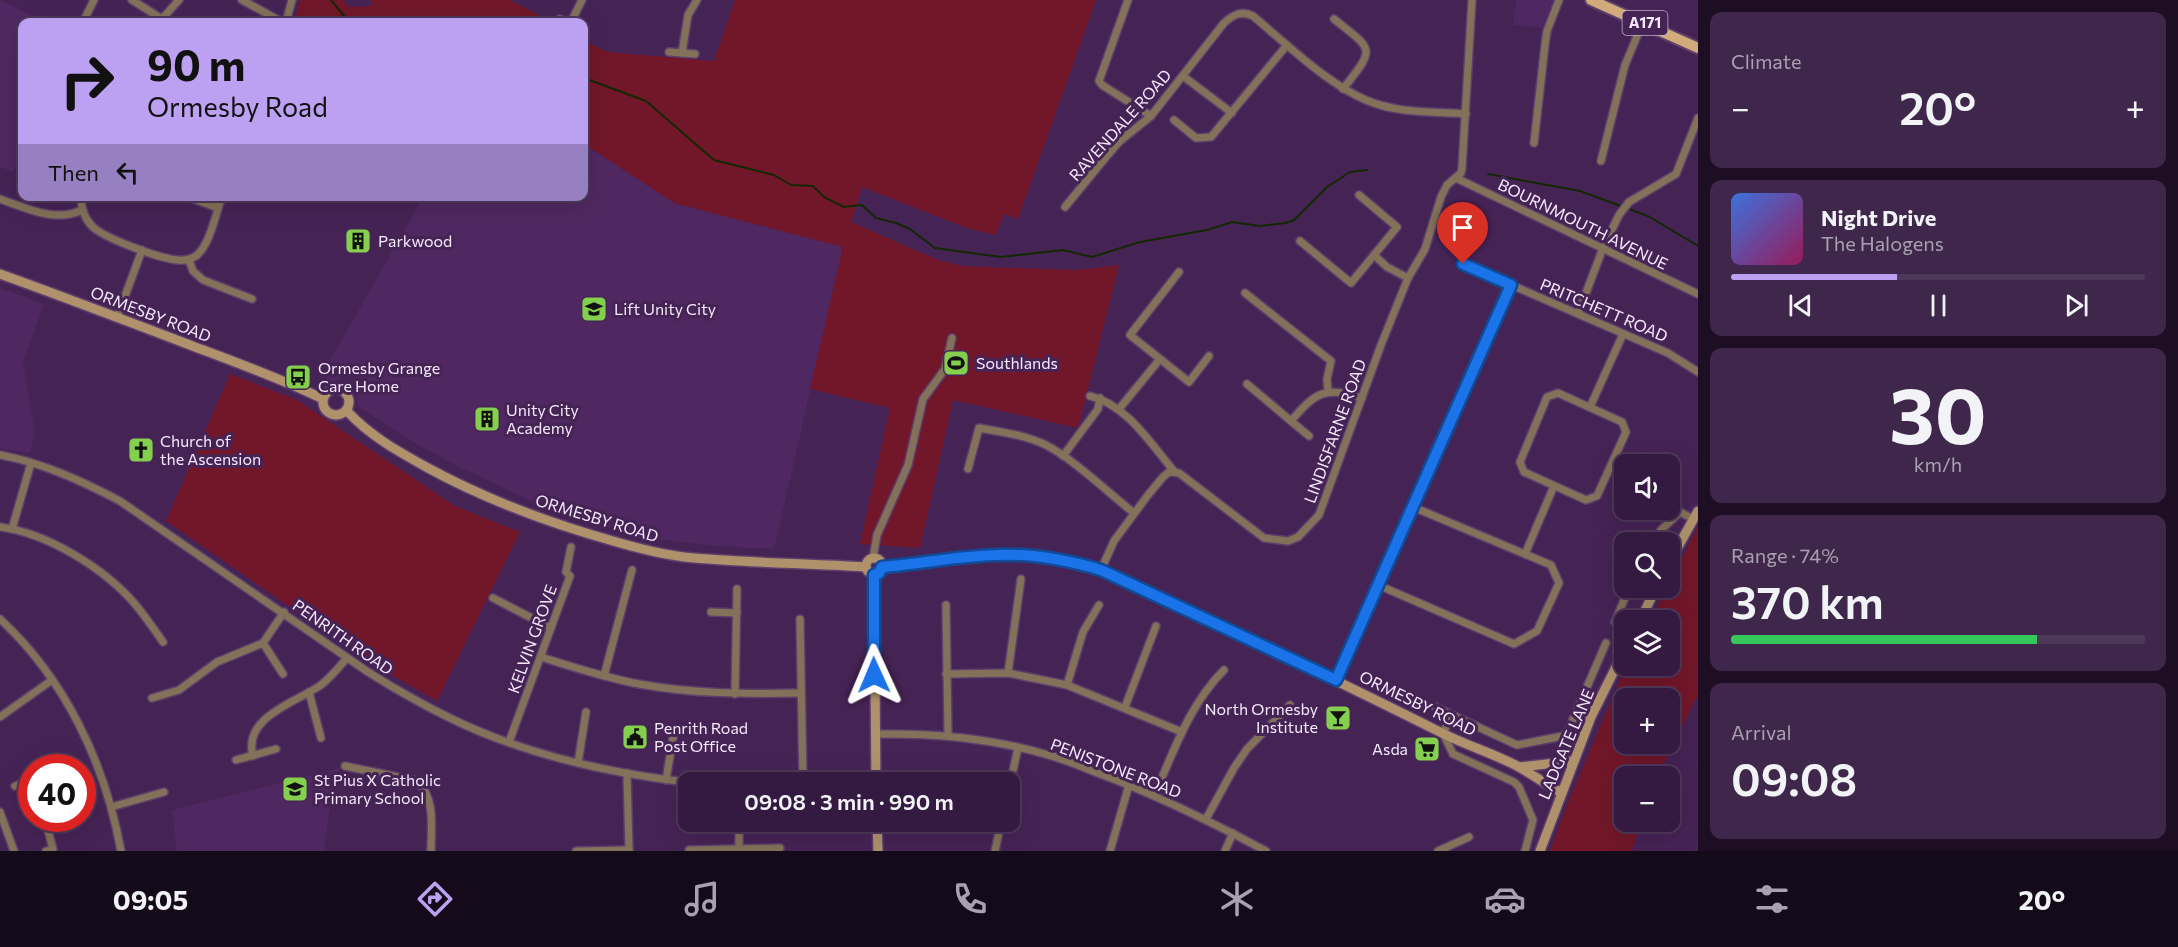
<!DOCTYPE html>
<meta charset="utf-8">
<style>
:root{--surface:#341a40;--page:#3f274b;--text:#f1f3f6;--muted:#a9a1b1;--line:#4e3859;--accent:#bca0f2}
body{margin:0;font-family:Commissioner,sans-serif;background:var(--page);color:var(--text);height:100vh;display:flex;flex-direction:column;font-size:22px;white-space:nowrap}
*{box-sizing:border-box;margin:0}
p{font-size:20px;color:var(--muted)}
.icon{flex:none;width:33px;height:33px;fill:none;stroke:currentColor;stroke-width:2;stroke-linecap:round;stroke-linejoin:round}
.map{position:relative;flex:1;overflow:hidden}
.drawer{display:flex;flex-direction:column;gap:12px;padding:12px;background:#1d0e23;width:480px}
.drawer>*{flex:none}
.guide{position:absolute;left:18px;top:18px;width:570px;height:183px;border-radius:12px;box-shadow:0 6px 24px #0002,0 0 0 2px var(--line);background:#bca0f2;color:#111;overflow:hidden}
.buttons{position:absolute;left:1614px;top:454px;display:grid;gap:12px}
.buttons a{display:grid;place-items:center;width:66px;height:66px;border-radius:12px;background:var(--surface);box-shadow:0 6px 24px #0002,0 0 0 2px var(--line);font-size:30px}
.speed{position:absolute;left:18px;top:754px;display:flex;gap:12px;font-size:30px;font-weight:700;text-align:center}
.speed>*{display:grid;place-content:center;width:78px;height:78px;border-radius:50%;background:var(--surface);box-shadow:0 6px 24px #0002,0 0 0 2px var(--line);line-height:1}
.speed .limit{border:9px solid #d22;background:#fff;color:#111}
.pin{position:absolute;display:grid;place-items:center;width:51px;height:51px;color:#fff;margin:-62px -26px;border-radius:50% 50% 50% 0;rotate:-45deg;box-shadow:0 0 6px #0007}
.pin .icon{rotate:45deg}
.me{position:absolute;width:66px;margin:-33px;rotate:359deg;stroke-linejoin:round;filter:drop-shadow(0 0 4px #0008)}
.turn{display:flex;align-items:center;gap:21px;height:126px;padding:0 30px;font-size:27px}
.turn .icon{width:78px;height:78px;stroke-width:2.5}
.turn b{display:block;font-size:42px;line-height:51px}
.then{display:flex;align-items:center;height:57px;padding:0 30px;background:#0003;gap:12px;font-size:22px}
.big{font-size:45px;font-weight:600;line-height:1.1}
.drawer .widget{flex:1;display:flex;flex-direction:column;justify-content:center;gap:9px;min-width:0;padding:0 21px;border-radius:12px;background:var(--page)}
.drawer .dial{align-items:center;gap:0}
.dial b{font-size:78px;line-height:1}
.song{display:flex;align-items:center;gap:18px}
.cover{width:72px;height:72px;border-radius:9px;background:linear-gradient(135deg,hsl(220 70% 55%),hsl(330 70% 35%))}
.played{height:6px;border-radius:3px;background:linear-gradient(90deg,var(--accent) 40%,var(--line) 40%)}
.keys{display:flex;justify-content:space-around;direction:ltr}
.heat{display:flex;justify-content:space-between;align-items:center;font-size:33px;direction:ltr}
.charge{height:9px;border-radius:4px;background:linear-gradient(90deg,#34c759 74%,var(--line) 0)}
.trip{position:absolute;left:678px;top:772px;width:342px;height:60px;border-radius:12px;background:var(--surface);box-shadow:0 6px 24px #0002,0 0 0 2px var(--line);font-weight:600;line-height:60px;text-align:center}
.tab-bar{display:flex;height:96px;justify-content:space-around;align-items:center;background:#150a1a;color:var(--muted)}
.tab-bar .icon{width:42px;height:42px}
.tab-bar .active{color:var(--accent)}
.tab-bar b{font-size:27px;color:var(--text)}
main{display:flex;flex:1;min-height:0}
.map>svg:first-child{display:block}
.built{fill:#4f2861}
.green{fill:#72172a;fill-rule:evenodd}
.lines{fill:none;stroke-linecap:round;stroke-linejoin:round}
.stream{stroke:#122803;stroke-width:2}
.street-casing{stroke:#5e3f6c;stroke-width:10}
.secondary-casing{stroke:#5e3f6c;stroke-width:12}
.primary-casing{stroke:#5e3f6c;stroke-width:14}
.street{stroke:#837159;stroke-width:7}
.secondary{stroke:#af926c;stroke-width:9}
.primary{stroke:#d1ac7a;stroke-width:10}
.route-casing{stroke:#114b97;stroke-width:15}
.route{stroke:#1a73e8;stroke-width:10}
.labels{text-anchor:middle;stroke-width:6;stroke-linejoin:round;paint-order:stroke}
.shield{fill:#462355;stroke:#c0aeca;stroke-width:1.5}
.shield-label{font-size:15px;font-weight:bold;fill:#f5e9fc}
.street-label{font-size:16px;fill:#f5e9fc;stroke:#462355}
.poi-label{font-size:16px;fill:#f5e9fc;stroke:#462355;text-anchor:start}
</style>
<main>
<div class="map">
<svg width="1698" height="851" viewBox="0 0 1698 851">
<rect width="100%" height="100%" fill="#462355"/>
<!-- built -->
<g class="built">
<polygon points="0,0 46,22 22,22 22,146 13,172 0,167"/>
<polygon points="1516,0 1554,0 1542,28 1513,25"/>
<polygon points="584,144 674,203 843,247 774,549 715,546 647,538 647,536 576,518 534,502 453,464 412,441 358,406 357,398 362,380 348,372 331,386 319,380 423,197 584,196"/>
<polygon points="0,288 44,304 23,362 35,433 30,453 0,448"/>
<polygon points="340,768 328,818 324,851 177,851 172,810"/>
</g>
<!-- green -->
<g class="green">
<polygon points="300,0 343,0 349,7 371,6 372,0 510,0 552,22 294,22"/>
<polygon points="735,0 1096,0 1018,219 1004,214 995,235 967,228 862,187 851,222 938,260 963,266 1077,270 1119,265 1078,428 953,400 920,548 860,544 890,408 810,389 843,247 674,203 584,144 584,40 607,52 714,61"/>
<polygon points="230,374 297,400 455,506 520,532 437,701 369,662 166,521"/>
<path d="M1698 526V695L1657 777H1624V822H1641L1632 851H1550L1567 805 1626 666H1670V621H1650L1667 588H1670V583ZM1624 699H1670V744H1624Z"/>
</g>
<g class="lines">
<!-- stream -->
<g class="stream">
<polyline points="331,0 349,22"/>
<polyline points="584,78 646,101 714,160 774,175 791,185 813,186 824,197 844,207 862,205 876,218 896,223 910,229 935,248 1001,257 1063,250 1092,257 1140,242 1207,230 1232,222 1260,226 1286,223 1294,220 1327,187 1350,172 1367,170"/>
<polyline points="1488,174 1580,191 1648,216 1698,246"/>
</g>
<defs>
<g id="street">
<polyline points="132,0 162,19"/>
<polyline points="242,0 282,22"/>
<polyline points="1128,0 1099,81 1102,85 1151,116"/>
<polyline points="560,19 566,22"/>
<path d="M1334 19C1374 51 1376 47 1343 89"/>
<polyline points="161,20 179,0"/>
<polyline points="83,22 94,0"/>
<polyline points="286,22 292,0"/>
<polyline points="571,22 582,0"/>
<polyline points="669,52 695,54"/>
<polyline points="682,53 688,15 697,0"/>
<polyline points="1183,76 1232,113"/>
<polyline points="1174,120 1196,138 1211,137 1287,45"/>
<polyline points="1534,143 1545,45 1547,31 1559,0"/>
<polyline points="1601,161 1625,65 1643,22"/>
<polyline points="1456,178 1698,294"/>
<path d="M81 196C81 208 84 218 92 226 103 238 161 259 178 260 185 261 191 259 196 256 210 245 216 213 222 196"/>
<polyline points="186,196 218,208"/>
<path d="M0 199C26 208 55 223 82 210"/>
<path d="M1065 207 1106 157 1120 141 1151 116 1224 23C1233 15 1241 10 1253 16 1288 45 1336 93 1380 105 1407 113 1438 112 1466 114"/>
<polyline points="1300,241 1351,283 1397,227 1359,195"/>
<polyline points="1374,255 1387,267 1408,278"/>
<polyline points="189,260 193,271 203,280 252,299"/>
<polyline points="1463,264 1668,353 1698,372"/>
<polyline points="1179,272 1130,335 1189,382 1209,356"/>
<polyline points="1245,293 1331,361 1327,379 1328,391"/>
<polyline points="1578,314 1603,248 1619,215 1629,202 1676,174 1698,118"/>
<polyline points="117,318 142,250"/>
<path d="M1247 384 1291 421C1315 393 1325 385 1362 398"/>
<polygon points="1558,393 1622,422 1626,432 1597,496 1586,500 1524,472 1520,462 1547,397"/>
<path d="M1090 396C1127 405 1150 443 1174 471"/>
<polyline points="1590,407 1623,334"/>
<polyline points="1119,409 1160,359"/>
<polyline points="1291,421 1309,436"/>
<path d="M0 455C43 463 82 481 120 501L368 672C395 689 423 705 452 719 526 755 613 774 694 783"/>
<polyline points="1063,456 1098,409 1100,398"/>
<path d="M968 469 979 428C1001 432 1025 435 1046 445 1076 461 1106 491 1134 513"/>
<path d="M0 527C47 533 104 568 135 604 145 616 154 629 163 642"/>
<polyline points="12,529 31,463"/>
<polyline points="1652,543 1661,530 1680,512 1693,519"/>
<polyline points="1525,554 1554,486"/>
<polyline points="873,558 877,535 908,465 923,399 945,369 952,338"/>
<polyline points="1101,570 1114,541 1148,495 1163,477 1169,472 1179,473 1264,538 1288,541 1298,537 1319,515 1381,345 1408,278 1425,249 1441,197 1447,185 1461,173 1462,168 1472,0"/>
<polyline points="1378,585 1514,644 1537,631 1559,583 1551,565 1413,507"/>
<polyline points="493,598 551,628"/>
<polyline points="946,605 948,735"/>
<polyline points="711,612 737,613"/>
<path d="M0 619C66 680 105 764 121 851"/>
<polyline points="800,619 803,783"/>
<polyline points="1615,622 1629,588"/>
<polyline points="263,643 283,674"/>
<path d="M541 657C573 667 606 678 639 684 693 694 747 694 801 693"/>
<polyline points="1008,673 1021,579"/>
<polyline points="946,674 1008,673 1067,685 1182,732"/>
<polyline points="604,676 632,570"/>
<polyline points="1336,680 1511,285"/>
<polyline points="1067,685 1083,632 1099,605"/>
<polyline points="309,692 321,738"/>
<polyline points="735,694 737,589"/>
<polyline points="152,698 179,690 217,662 263,643 284,612"/>
<polyline points="1125,707 1156,626"/>
<polyline points="1435,707 1517,745 1563,736 1568,731 1606,643"/>
<polyline points="1452,715 1443,733 1453,754 1514,782 1519,787 1533,820 1525,851"/>
<polyline points="0,717 52,680"/>
<path d="M876 734C934 733 992 738 1048 755 1064 759 1080 766 1095 772 1154 794 1210 821 1266 851"/>
<polyline points="509,742 570,576 566,572 571,547"/>
<path d="M253 756C242 717 297 702 321 685 331 677 339 667 347 658"/>
<polyline points="236,760 276,749"/>
<polyline points="578,763 586,712"/>
<path d="M345 766 417 781C436 799 431 827 431 851"/>
<polyline points="627,773 629,851"/>
<polyline points="666,780 674,732"/>
<polyline points="1010,784 1018,748"/>
<polyline points="15,786 32,780"/>
<path d="M1154 796C1174 751 1189 705 1224 670"/>
<polyline points="111,807 164,792"/>
<polyline points="0,812 14,851"/>
<polyline points="45,819 53,849 46,851"/>
<polyline points="1206,819 1234,768 1247,749 1290,705"/>
<polyline points="739,849 739,822"/>
<polyline points="689,850 780,848"/>
<polyline points="576,851 629,850"/>
<polyline points="995,851 1001,822"/>
<polyline points="1110,851 1129,785"/>
<polyline points="1225,851 1233,833"/>
<polyline points="1438,851 1469,837"/>
</g>
<g id="secondary">
<path d="M0 274C64 297 127 321 190 345 235 362 280 378 323 399"/>
<circle cx="336" cy="402" r="13"/>
<path d="M347 411C370 436 399 452 428 468 487 500 549 523 613 541 637 548 660 554 684 557 744 563 805 563 865 567"/>
<circle cx="874" cy="566" r="8"/>
<polyline points="1670,561 1698,511"/>
<path d="M882 567C947 563 1007 547 1072 562 1116 572 1156 598 1197 616 1281 653 1362 693 1444 734 1468 746 1495 754 1519 767 1533 775 1547 785 1562 793"/>
<polyline points="874,575 876,783"/>
<polyline points="1640,621 1656,588"/>
<polyline points="1519,767 1574,761"/>
<polyline points="877,822 878,851"/>
<polyline points="1540,851 1591,717 1624,651"/>
</g>
<polyline id="primary" points="1591,0 1698,48"/>
</defs>
<!-- street casing -->
<use href="#street" class="street-casing"/>
<!-- secondary casing -->
<use href="#secondary" class="secondary-casing"/>
<!-- primary casing -->
<use href="#primary" class="primary-casing"/>
<!-- street -->
<use href="#street" class="street"/>
<!-- secondary -->
<use href="#secondary" class="secondary"/>
<!-- primary -->
<use href="#primary" class="primary"/>
</g>
<g class="lines">
<defs>
<path id="route" d="M874 675V575L879 573 882 567C920 564 958 556 996 555 1032 553 1067 560 1101 570L1336 680 1511 285 1463 264"/>
</defs>
<!-- route casing -->
<use href="#route" class="route-casing"/>
<!-- route -->
<use href="#route" class="route"/>
</g>
<!-- icons -->
<defs>
<symbol id="building-square" viewBox="-11 -11 22 22"><rect x="-9" y="-9" width="18" height="18" rx="4" fill="#84cf4d" stroke="#462355"/><path d="M-4-6H4V6H1V3H-1V6H-4ZM-2.5-4.3h1.7v1.8h-1.7ZM.8-4.3h1.7v1.8H.8ZM-2.5-1h1.7V.8h-1.7ZM.8-1h1.7V.8H.8Z" fill="#111"/></symbol>
<symbol id="school-square" viewBox="-11 -11 22 22"><rect x="-9" y="-9" width="18" height="18" rx="4" fill="#84cf4d" stroke="#462355"/><path d="M0-5L7-2L0 1L-7-2ZM-4 1L0 2.5L4 1V4Q0 6-4 4Z" fill="#111"/></symbol>
<symbol id="stadium-square" viewBox="-11 -11 22 22"><rect x="-9" y="-9" width="18" height="18" rx="4" fill="#84cf4d" stroke="#462355"/><path d="M0-5a6.5 5 0 1 0 0 10a6.5 5 0 1 0 0-10ZM-3.5-1.8h7v3.6h-7Z" fill="#111"/></symbol>
<symbol id="bus-square" viewBox="-11 -11 22 22"><rect x="-9" y="-9" width="18" height="18" rx="4" fill="#84cf4d" stroke="#462355"/><path d="M-5-6H5V4H4V6H2V4H-2V6H-4V4H-5ZM-3.5-4V0h7V-4ZM-3.5 1.2v1.5H-2V1.2ZM2 1.2v1.5H3.5V1.2Z" fill="#111"/></symbol>
<symbol id="church-square" viewBox="-11 -11 22 22"><rect x="-9" y="-9" width="18" height="18" rx="4" fill="#84cf4d" stroke="#462355"/><path d="M-1.2-6h2.4v3.5h3.3v2.4h-3.3V6h-2.4V-.1h-3.3v-2.4h3.3Z" fill="#111"/></symbol>
<symbol id="bar-square" viewBox="-11 -11 22 22"><rect x="-9" y="-9" width="18" height="18" rx="4" fill="#84cf4d" stroke="#462355"/><path d="M-6-5H6L.8 .8V4.5H3.5V6h-7V4.5H-.8V.8Z" fill="#111"/></symbol>
<symbol id="civic-square" viewBox="-11 -11 22 22"><rect x="-9" y="-9" width="18" height="18" rx="4" fill="#84cf4d" stroke="#462355"/><path d="M-.6-6.5H3V-4.5H.6V-3L4-1V1h2V6H-6V1h2V-1L-.6-3ZM-1.2 2.5V6h2.4V2.5Z" fill="#111"/></symbol>
<symbol id="supermarket-square" viewBox="-11 -11 22 22"><rect x="-9" y="-9" width="18" height="18" rx="4" fill="#84cf4d" stroke="#462355"/><path d="M-6-5.5h2.5l.6 2H6L4.5 2H-2.5L-4.4-4H-6ZM-1.5 3.2a1.3 1.3 0 1 0 .1 0ZM3 3.2a1.3 1.3 0 1 0 .1 0Z" fill="#111"/></symbol>
</defs>
<g fill-rule="evenodd">
<use href="#building-square" x="343" y="226" width="30" height="30"/>
<use href="#school-square" x="579" y="294" width="30" height="30"/>
<use href="#stadium-square" x="941" y="348" width="30" height="30"/>
<use href="#bus-square" x="283" y="362" width="30" height="30"/>
<use href="#building-square" x="472" y="404" width="30" height="30"/>
<use href="#church-square" x="126" y="435" width="30" height="30"/>
<use href="#bar-square" x="1323" y="703" width="30" height="30"/>
<use href="#civic-square" x="620" y="722" width="30" height="30"/>
<use href="#supermarket-square" x="1412" y="734" width="30" height="30"/>
<use href="#school-square" x="280" y="774" width="30" height="30"/>
</g>
<g class="labels">
<!-- shield labels -->
<rect class="shield" x="1622.5" y="11" width="45" height="24" rx="4.5"/>
<g class="shield-label">
<text x="1645" y="28">A171</text>
</g>
<!-- street labels -->
<g class="street-label">
<text transform="translate(1120 125) rotate(-48)" y="6">RAVENDALE ROAD</text>
<text transform="translate(1583 224) rotate(26)" y="6">BOURNMOUTH AVENUE</text>
<text transform="translate(1604 310) rotate(23)" y="6">PRITCHETT ROAD</text>
<text transform="translate(151 314) rotate(21)" y="6">ORMESBY ROAD</text>
<text transform="translate(1335 431) rotate(-70)" y="6">LINDISFARNE ROAD</text>
<text transform="translate(597 518) rotate(17)" y="6">ORMESBY ROAD</text>
<text transform="translate(343 637) rotate(35)" y="6">PENRITH ROAD</text>
<text transform="translate(532 639) rotate(-70)" y="6">KELVIN GROVE</text>
<text transform="translate(1418 703) rotate(26)" y="6">ORMESBY ROAD</text>
<text transform="translate(1566 744) rotate(-67)" y="6">LADGATE LANE</text>
<text transform="translate(1116 768) rotate(21)" y="6">PENISTONE ROAD</text>
</g>
<!-- poi labels -->
<g class="poi-label">
<text x="378" y="247">Parkwood</text>
<text x="614" y="315">Lift Unity City</text>
<text x="976" y="369">Southlands</text>
<text x="318" y="374">Ormesby Grange<tspan x="318" dy="18">Care Home</tspan></text>
<text x="506" y="416">Unity City<tspan x="506" dy="18">Academy</tspan></text>
<text x="160" y="447">Church of<tspan x="160" dy="18">the Ascension</tspan></text>
<text x="1318" y="715" text-anchor="end">North Ormesby<tspan x="1318" dy="18">Institute</tspan></text>
<text x="654" y="734">Penrith Road<tspan x="654" dy="18">Post Office</tspan></text>
<text x="1408" y="755" text-anchor="end">Asda</text>
<text x="314" y="786">St Pius X Catholic<tspan x="314" dy="18">Primary School</tspan></text>
</g>
</g>
</svg>
<div class="buttons">
<a><svg class="icon" aria-label="sound" viewBox="0 0 24 24"><path d="M4 9h4l5-4v14l-5-4H4zM17 9q2 3 0 6"/></svg></a>
<a><svg class="icon" aria-label="search" viewBox="0 0 24 24"><circle cx="10" cy="10" r="6"/><path d="M15 15l6 6"/></svg></a>
<a><svg class="icon" aria-label="layers" viewBox="0 0 24 24"><path d="M12 4l9 5-9 5-9-5zM3 14l9 5 9-5"/></svg></a>
<a>+</a>
<a>−</a>
</div>
<div class="speed"><div class="limit">40</div></div>
<div class="pin" style="left:1463px;top:264px;background:#d93025"><svg class="icon" aria-label="arrive" viewBox="0 0 24 24"><path d="M6 21V4h12l-3 4 3 4H6"/></svg></div>
<svg class="me" style="left:874px;top:675px" viewBox="-20 -20 40 40"><path d="M0-17L14 15 0 8-14 15z" fill="#1a73e8" stroke="#fff" stroke-width="4"/></svg>
<div class="trip">09:08 · 3 min · 990 m</div>
<div class="guide">
<div class="turn"><svg class="icon" aria-label="right" viewBox="0 0 24 24"><path d="M7 20v-9h11M14 6l5 5-5 5"/></svg><div><b>90 m</b>Ormesby Road</div></div>
<div class="then">Then<svg class="icon" aria-label="left" viewBox="0 0 24 24"><path d="M17 20v-9H6M10 6l-5 5 5 5"/></svg></div>
</div>
</div>
<section class="drawer">
<div class="widget"><p>Climate</p>
<div class="heat"><a>−</a><b class="big">20°</b><a>+</a></div>
</div>
<div class="widget">
<div class="song"><i class="cover"></i><div><b>Night Drive</b><p>The Halogens</p></div></div>
<div class="played"></div>
<div class="keys"><svg class="icon" aria-label="previous" viewBox="0 0 24 24"><path d="M18 5L8 12l10 7zM5 5v14"/></svg><svg class="icon" aria-label="pause" viewBox="0 0 24 24"><path d="M8 5v14M16 5v14"/></svg><svg class="icon" aria-label="next" viewBox="0 0 24 24"><path d="M6 5l10 7-10 7zM19 5v14"/></svg></div>
</div>
<div class="widget dial"><b>30</b><p>km/h</p></div>
<div class="widget"><p>Range · 74%</p><b class="big">370 km</b><div class="charge"></div></div>
<div class="widget"><p>Arrival</p><b class="big">09:08</b></div>
</section>
</main>
<nav class="tab-bar">
<b>09:05</b>
<svg class="icon active" aria-label="directions" viewBox="0 0 24 24"><path d="M12 3l9 9-9 9-9-9zM9 14v-3h6M13 9l2 2-2 2"/></svg>
<svg class="icon" aria-label="music" viewBox="0 0 24 24"><path d="M9 18V5l10-2v13"/><circle cx="6" cy="18" r="3"/><circle cx="16" cy="16" r="3"/></svg>
<svg class="icon" aria-label="phone" viewBox="0 0 24 24"><path d="M5 4h4l2 5-3 2q2 4 5 5l2-3 5 2v4C11 20 4 13 5 4z"/></svg>
<svg class="icon" aria-label="climate" viewBox="0 0 24 24"><path d="M12 3v18M4 7l16 10M4 17L20 7"/></svg>
<svg class="icon" aria-label="car" viewBox="0 0 24 24"><path d="M5 17H2v-5l4-1 3-4h7l3 4 3 1v5h-3M9 17h6M6 11h13"/><circle cx="7" cy="17" r="2"/><circle cx="17" cy="17" r="2"/></svg>
<svg class="icon" aria-label="filters" viewBox="0 0 24 24"><path d="M4 7h16M4 17h16"/><circle cx="9" cy="7" r="2"/><circle cx="15" cy="17" r="2"/></svg>
<b>20°</b>
</nav>
